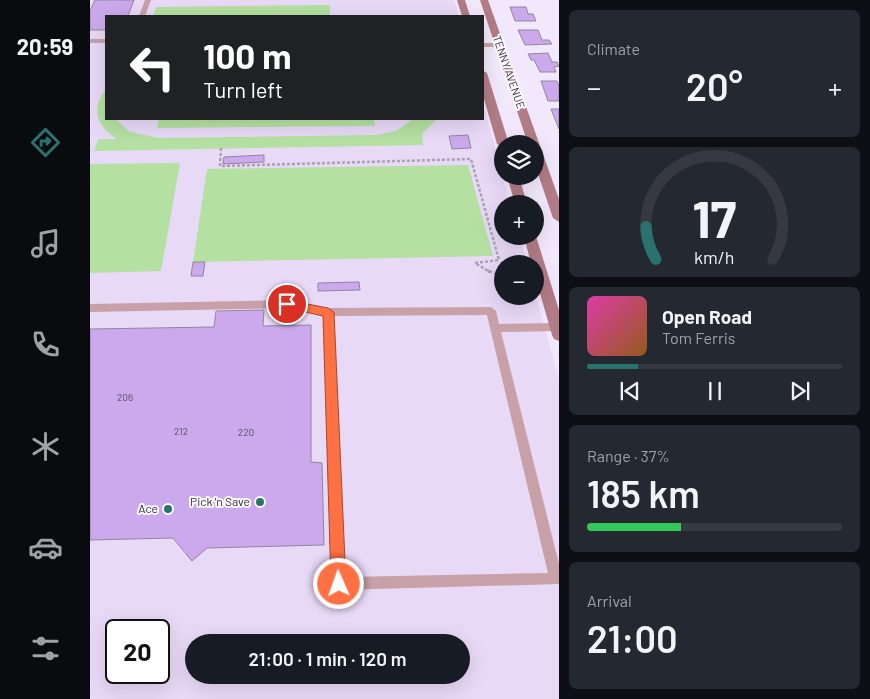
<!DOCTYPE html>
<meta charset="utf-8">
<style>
:root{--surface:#171b24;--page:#242831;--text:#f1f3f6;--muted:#9ea1a6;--line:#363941;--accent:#29726f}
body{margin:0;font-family:Barlow,sans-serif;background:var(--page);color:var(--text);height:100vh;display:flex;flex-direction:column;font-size:19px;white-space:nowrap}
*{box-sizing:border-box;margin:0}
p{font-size:16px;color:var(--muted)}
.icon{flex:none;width:28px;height:28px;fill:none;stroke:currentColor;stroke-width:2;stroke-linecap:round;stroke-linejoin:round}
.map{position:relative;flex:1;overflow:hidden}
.side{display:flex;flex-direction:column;gap:10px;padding:10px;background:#0d0f14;width:311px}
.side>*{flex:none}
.hud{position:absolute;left:15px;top:15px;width:379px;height:105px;border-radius:0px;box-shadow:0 5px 20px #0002;background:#202124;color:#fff;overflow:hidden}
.controls{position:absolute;left:404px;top:135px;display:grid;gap:10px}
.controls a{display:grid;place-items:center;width:50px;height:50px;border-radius:50%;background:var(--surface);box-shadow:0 5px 20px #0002;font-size:25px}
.speed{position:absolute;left:15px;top:619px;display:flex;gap:10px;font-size:25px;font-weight:700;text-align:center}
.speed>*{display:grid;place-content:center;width:65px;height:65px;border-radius:50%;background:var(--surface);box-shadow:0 5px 20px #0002;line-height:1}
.speed .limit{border:2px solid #111;border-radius:8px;background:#fff;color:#111}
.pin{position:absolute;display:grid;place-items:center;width:42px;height:42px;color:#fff;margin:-21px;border:2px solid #fff;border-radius:50%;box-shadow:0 1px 5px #0007}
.me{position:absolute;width:55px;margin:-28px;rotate:358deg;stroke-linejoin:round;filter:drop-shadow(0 0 4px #0008)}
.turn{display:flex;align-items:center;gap:18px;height:105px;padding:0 15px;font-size:22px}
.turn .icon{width:65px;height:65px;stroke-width:2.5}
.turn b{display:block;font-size:35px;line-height:42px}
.big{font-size:38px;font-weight:600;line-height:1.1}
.side .widget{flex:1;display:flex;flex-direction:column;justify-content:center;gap:8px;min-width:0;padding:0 18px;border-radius:8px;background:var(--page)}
.side .dial{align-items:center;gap:0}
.dial svg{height:130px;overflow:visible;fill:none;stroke:var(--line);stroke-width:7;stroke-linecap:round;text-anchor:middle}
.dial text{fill:var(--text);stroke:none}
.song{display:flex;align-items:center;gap:15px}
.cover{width:60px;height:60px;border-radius:8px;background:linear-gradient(135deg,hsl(320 70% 55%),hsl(30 70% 35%))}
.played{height:5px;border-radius:2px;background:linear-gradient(90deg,var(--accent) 20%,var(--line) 20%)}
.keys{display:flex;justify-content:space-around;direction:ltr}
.heat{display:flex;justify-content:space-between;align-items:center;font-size:28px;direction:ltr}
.charge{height:8px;border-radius:4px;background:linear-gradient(90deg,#34c759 37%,var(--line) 0)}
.trip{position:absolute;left:95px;top:634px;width:285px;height:50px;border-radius:25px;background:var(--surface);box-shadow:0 5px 20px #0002;font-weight:600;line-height:50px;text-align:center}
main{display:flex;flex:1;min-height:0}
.menu{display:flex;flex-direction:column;width:90px;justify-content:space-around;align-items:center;background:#090b0e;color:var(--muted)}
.menu .icon{width:35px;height:35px}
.menu .active{color:var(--accent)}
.menu b{font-size:22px;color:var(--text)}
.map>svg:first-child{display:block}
.built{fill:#e8d9f7;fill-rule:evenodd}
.green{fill:#b4e0a1}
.building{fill:#cba9ec;stroke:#91869c}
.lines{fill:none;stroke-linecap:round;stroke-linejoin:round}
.path-far1{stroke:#a9a2b1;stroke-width:2.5;stroke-dasharray:3 2;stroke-linecap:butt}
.path{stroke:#a9a2b1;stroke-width:3;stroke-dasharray:4 2.5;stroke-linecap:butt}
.lane{fill:#c7a1a7;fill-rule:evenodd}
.secondary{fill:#b27c86;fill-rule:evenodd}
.route{fill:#ff7043;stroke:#a6492c}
.poi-dot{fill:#29726f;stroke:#fbf9fe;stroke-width:2}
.labels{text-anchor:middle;stroke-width:4;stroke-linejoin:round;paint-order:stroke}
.number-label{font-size:10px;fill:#574b63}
.far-street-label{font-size:11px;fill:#302c35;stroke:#fbf9fe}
.poi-label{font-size:12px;fill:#302c35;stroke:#fbf9fe;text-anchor:end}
</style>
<main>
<nav class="menu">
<b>20:59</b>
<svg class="icon active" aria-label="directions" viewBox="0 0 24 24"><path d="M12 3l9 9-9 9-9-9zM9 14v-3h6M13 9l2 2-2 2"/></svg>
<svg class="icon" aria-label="music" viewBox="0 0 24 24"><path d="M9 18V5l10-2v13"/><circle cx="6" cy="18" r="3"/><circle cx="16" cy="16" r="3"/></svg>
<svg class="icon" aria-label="phone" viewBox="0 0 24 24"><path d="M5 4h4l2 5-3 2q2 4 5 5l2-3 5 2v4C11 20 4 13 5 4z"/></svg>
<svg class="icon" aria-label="climate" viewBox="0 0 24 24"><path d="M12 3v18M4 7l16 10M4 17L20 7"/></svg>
<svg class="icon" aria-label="car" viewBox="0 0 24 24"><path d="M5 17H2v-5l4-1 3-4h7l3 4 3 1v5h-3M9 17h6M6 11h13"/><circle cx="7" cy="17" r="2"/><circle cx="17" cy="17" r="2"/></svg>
<svg class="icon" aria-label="filters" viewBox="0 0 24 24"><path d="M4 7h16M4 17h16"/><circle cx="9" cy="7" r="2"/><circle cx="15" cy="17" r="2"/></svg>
</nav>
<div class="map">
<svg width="469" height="699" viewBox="0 0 469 699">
<rect width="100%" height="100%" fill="#f2e8fb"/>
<!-- built -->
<path class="built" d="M0 0H364L369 16H16V119H392L393 103 420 204H412V236H429L437 264H412V296H445V293L469 379V699H0ZM26 630H69V672H26ZM104 642H371V675H104Z"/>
<!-- green -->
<g class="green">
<polygon points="240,5 240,16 63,16 66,7"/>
<path d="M16 89V119H25L40 132 69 138 286 135 306 131 323 119H347L332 134 333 145 4 151 8 139H27C7 126 0 109 16 89Z"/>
<polygon points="69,119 284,119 285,126 67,128"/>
<polygon points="90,163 71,271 0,273 0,164"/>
<polygon points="378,165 403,256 103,262 117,169"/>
</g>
<!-- building -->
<g class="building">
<polygon points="5,0 44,0 38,16 16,16 16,30 0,30 0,11"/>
<polygon points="420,7 436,7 438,14 443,14 446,21 425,21"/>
<polygon points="428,30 448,30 452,40 459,40 462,44 435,45"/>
<polygon points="458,53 462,62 467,62 469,66 464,67 466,72 450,72 444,60 441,60 438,54"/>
<polygon points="451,81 467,81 469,86 469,101 458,101"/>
<polygon points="461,109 469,109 469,129"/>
<polygon points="378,135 381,148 362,149 359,136"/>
<polygon points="174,155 174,162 133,164 134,157"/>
<polygon points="103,262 115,262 113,276 101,276"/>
<polygon points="269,282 270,290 228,291 228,283"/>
<polygon points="174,310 173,326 221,325 221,462 232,463 234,545 117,548 102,561 83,538 0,540 0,329 124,327 126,311"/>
</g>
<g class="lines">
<!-- path-far1 -->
<polyline class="path-far1" points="131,148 130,166 381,159 409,260 385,263 400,272"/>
<!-- path -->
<polyline class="path" points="398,271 412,275"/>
<!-- lane -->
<g class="lane">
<polygon points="55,0 61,0 55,16 49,16"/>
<rect x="0" y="39" width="16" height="4"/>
<polygon points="392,43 409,43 412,45 409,47 392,47"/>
<path d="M197 300 238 308 401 307 406 311 409 324 469 323V331L411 332 469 564V584L249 590 244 589 243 584 233 315 197 308 0 312V304ZM397 315 458 573 255 577 243 316Z"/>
</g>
<!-- secondary -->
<g class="secondary">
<polygon points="367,0 375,0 380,16 372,16"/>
<polygon points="390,0 398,0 469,199 469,222 463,218 445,165 445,144 438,144"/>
<polygon points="392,70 397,73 419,144 412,144 412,147 407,144 392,92"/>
<polygon points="417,176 429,176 437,204 425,204"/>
<polygon points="445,233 469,310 469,341 464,339 462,335 445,276 445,264 441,264 434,236 445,236"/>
</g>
</g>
<!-- route -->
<polygon class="route" points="197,300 238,308 244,312 256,584 254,590 249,592 243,590 241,584 233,316 193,307 191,304"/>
<!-- markers -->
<g class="poi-dot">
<circle cx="170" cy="502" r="5"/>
<circle cx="78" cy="509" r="5"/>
</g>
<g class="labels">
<!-- number labels -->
<g class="number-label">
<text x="35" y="401">206</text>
<text x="91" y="435">212</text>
<text x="156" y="436">220</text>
</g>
<!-- far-street labels -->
<g class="far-street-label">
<text transform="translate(419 72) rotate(71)" y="4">TENNY AVENUE</text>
</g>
<!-- poi labels -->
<g class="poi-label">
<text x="160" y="506">Pick 'n Save</text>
<text x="68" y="513">Ace</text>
</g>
</g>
</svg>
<div class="controls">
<a><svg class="icon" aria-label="layers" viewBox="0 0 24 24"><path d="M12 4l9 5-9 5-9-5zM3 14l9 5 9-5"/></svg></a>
<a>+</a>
<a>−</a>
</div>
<div class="speed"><div class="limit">20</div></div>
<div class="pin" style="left:197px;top:304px;background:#d93025"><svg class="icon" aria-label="arrive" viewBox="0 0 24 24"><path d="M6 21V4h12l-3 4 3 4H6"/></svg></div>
<svg class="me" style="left:249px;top:584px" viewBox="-20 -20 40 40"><circle r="17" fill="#ff7043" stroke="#fff" stroke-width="3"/><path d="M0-11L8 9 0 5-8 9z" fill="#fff"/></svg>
<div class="trip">21:00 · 1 min · 120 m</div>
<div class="hud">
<div class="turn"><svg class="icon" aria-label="left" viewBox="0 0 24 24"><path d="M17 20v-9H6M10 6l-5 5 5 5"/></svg><div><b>100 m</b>Turn left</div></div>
</div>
</div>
<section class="side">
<div class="widget"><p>Climate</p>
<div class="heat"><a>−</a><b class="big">20°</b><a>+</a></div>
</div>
<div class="widget dial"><svg viewBox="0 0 100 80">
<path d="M14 69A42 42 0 1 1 86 69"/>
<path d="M14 69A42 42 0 0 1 8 49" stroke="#29726f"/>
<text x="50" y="56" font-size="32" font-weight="700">17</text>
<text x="50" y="72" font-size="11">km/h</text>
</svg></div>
<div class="widget">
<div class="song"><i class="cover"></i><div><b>Open Road</b><p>Tom Ferris</p></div></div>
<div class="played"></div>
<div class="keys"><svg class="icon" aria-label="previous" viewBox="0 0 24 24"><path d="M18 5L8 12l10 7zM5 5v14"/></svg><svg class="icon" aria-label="pause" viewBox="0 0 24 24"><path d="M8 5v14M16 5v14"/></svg><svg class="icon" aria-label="next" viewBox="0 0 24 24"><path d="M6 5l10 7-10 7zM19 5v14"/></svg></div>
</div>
<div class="widget"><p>Range · 37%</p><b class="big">185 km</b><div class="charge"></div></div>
<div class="widget"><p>Arrival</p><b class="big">21:00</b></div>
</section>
</main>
